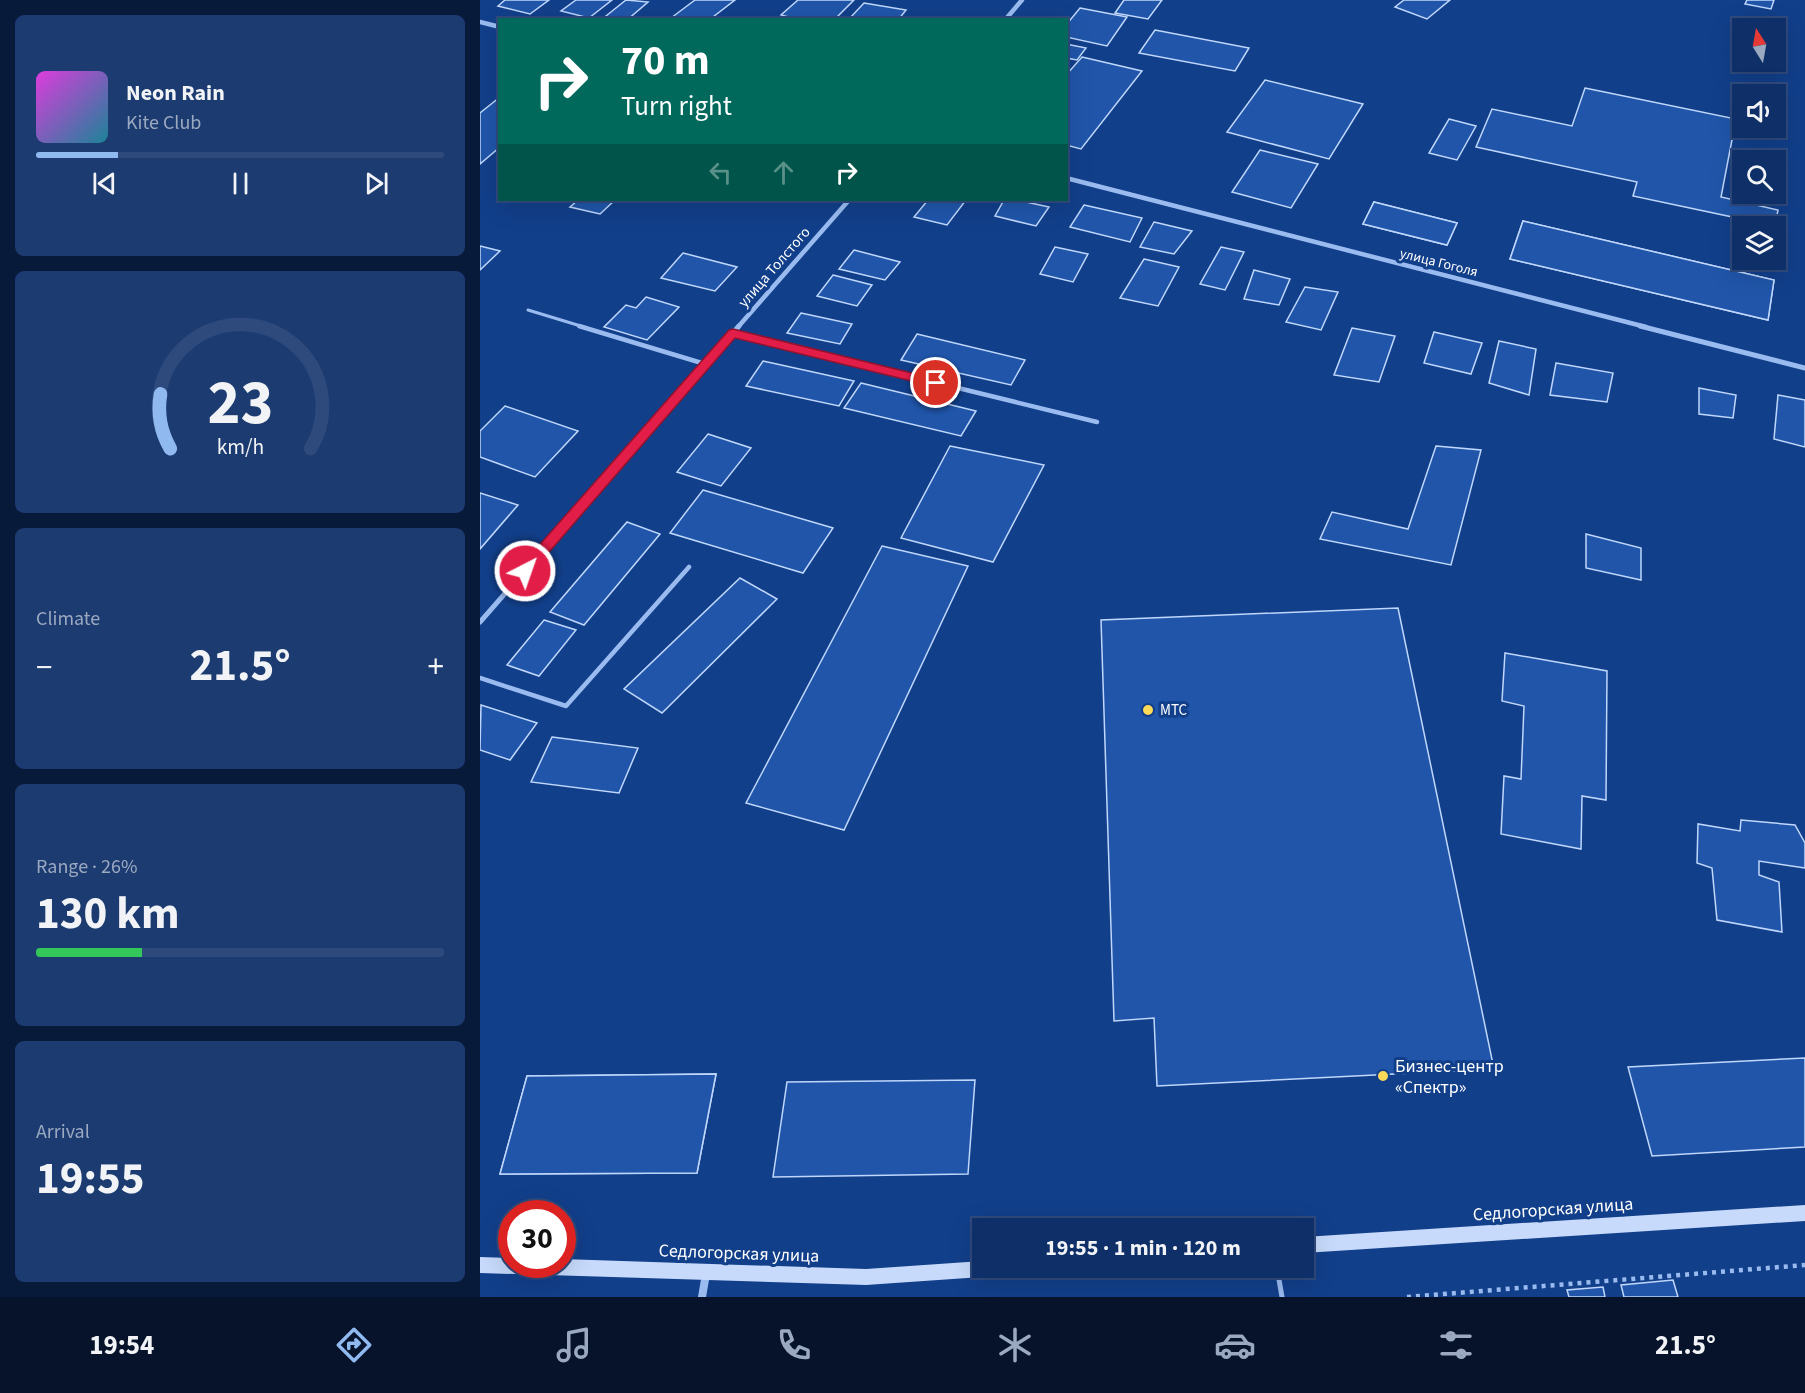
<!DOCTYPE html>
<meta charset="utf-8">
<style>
:root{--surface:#0e2f68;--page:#1c3b71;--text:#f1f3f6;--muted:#9ba9c0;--line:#2e4a7c;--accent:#90b9f0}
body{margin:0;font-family:"Source Sans 3",sans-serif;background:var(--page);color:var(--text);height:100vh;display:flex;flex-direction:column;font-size:22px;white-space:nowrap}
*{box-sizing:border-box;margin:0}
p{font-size:20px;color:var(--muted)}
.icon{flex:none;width:33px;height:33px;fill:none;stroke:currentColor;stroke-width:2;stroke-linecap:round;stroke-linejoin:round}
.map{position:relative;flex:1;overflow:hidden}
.details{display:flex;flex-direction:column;gap:15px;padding:15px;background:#081a39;width:480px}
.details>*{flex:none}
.hud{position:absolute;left:18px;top:18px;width:570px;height:183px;border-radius:0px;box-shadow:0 6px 24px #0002,0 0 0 2px var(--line);background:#00695c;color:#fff;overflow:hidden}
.needle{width:39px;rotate:349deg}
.controls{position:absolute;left:1252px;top:18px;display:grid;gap:12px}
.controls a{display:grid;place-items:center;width:54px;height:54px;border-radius:0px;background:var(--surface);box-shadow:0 6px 24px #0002,0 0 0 2px var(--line);font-size:30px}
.speed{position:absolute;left:18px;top:1200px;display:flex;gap:12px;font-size:30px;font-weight:700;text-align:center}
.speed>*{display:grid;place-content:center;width:78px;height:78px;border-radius:50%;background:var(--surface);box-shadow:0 6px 24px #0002,0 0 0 2px var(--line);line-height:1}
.speed .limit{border:9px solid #d22;background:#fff;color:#111}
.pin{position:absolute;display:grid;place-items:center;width:51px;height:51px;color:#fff;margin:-26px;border:3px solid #fff;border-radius:50%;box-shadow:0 2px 6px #0007}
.me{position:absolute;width:66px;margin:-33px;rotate:41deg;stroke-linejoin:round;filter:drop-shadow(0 0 4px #0008)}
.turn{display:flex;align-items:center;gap:21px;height:126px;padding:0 24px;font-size:27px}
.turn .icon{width:78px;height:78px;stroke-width:2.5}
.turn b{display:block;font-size:42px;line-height:51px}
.lanes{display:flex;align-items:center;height:57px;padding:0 24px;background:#0003;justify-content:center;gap:30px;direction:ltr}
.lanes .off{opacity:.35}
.big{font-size:45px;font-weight:700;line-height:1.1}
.details .card{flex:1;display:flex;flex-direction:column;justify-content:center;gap:9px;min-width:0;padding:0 21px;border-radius:9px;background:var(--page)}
.details .dial{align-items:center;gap:0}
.dial svg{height:156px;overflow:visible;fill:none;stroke:var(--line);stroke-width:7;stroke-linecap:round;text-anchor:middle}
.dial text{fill:var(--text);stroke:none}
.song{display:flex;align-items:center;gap:18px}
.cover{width:72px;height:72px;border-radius:9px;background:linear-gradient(135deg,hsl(300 70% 55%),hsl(190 70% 35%))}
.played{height:6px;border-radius:3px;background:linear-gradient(90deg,var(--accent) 20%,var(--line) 20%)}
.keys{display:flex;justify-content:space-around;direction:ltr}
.heat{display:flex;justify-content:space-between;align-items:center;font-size:33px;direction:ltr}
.charge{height:9px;border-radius:4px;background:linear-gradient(90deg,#34c759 26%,var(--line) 0)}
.trip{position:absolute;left:492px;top:1218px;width:342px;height:60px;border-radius:0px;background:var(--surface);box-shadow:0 6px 24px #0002,0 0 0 2px var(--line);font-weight:700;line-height:60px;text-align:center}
.dock{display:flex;height:96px;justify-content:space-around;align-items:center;background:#06132a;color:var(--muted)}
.dock .icon{width:42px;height:42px}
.dock .current{color:var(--accent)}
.dock b{font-size:27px;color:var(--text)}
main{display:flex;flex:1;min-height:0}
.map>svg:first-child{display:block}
.building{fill:#2055a9;stroke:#bfd7fc;stroke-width:1.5}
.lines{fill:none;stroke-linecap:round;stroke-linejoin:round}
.path{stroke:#99bbf0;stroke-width:4.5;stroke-dasharray:4 5;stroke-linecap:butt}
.lane-far2{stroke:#99bbf0;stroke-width:3}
.lane-far1{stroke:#99bbf0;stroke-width:4.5}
.lane{stroke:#99bbf0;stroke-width:5}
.street-far2{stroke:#99bbf0;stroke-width:4.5}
.street-far1{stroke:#99bbf0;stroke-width:5}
.street{stroke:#99bbf0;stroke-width:8}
.secondary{fill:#c7dafb;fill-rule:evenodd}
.route{fill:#e11d48;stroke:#92132f;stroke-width:1.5}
.poi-dot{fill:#ffd958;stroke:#123f8a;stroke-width:2}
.labels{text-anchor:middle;stroke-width:6;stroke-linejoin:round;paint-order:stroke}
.far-street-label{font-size:14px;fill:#fff;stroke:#123f8a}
.street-label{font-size:15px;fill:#fff;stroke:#123f8a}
.poi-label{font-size:15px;fill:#fff;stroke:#123f8a;text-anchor:start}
.near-poi-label{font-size:18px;fill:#fff;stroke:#123f8a;text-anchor:start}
.near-street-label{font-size:18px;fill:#fff;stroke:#123f8a}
</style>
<main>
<section class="details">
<div class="card">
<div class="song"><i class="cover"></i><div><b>Neon Rain</b><p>Kite Club</p></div></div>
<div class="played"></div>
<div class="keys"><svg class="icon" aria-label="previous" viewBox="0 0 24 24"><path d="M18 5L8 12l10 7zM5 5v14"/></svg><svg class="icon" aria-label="pause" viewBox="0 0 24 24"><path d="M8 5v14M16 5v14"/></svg><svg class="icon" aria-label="next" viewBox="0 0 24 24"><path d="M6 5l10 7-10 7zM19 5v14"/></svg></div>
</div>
<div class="card dial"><svg viewBox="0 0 100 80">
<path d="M14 69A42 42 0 1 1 86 69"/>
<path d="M14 69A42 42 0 0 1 9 41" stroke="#90b9f0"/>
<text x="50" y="56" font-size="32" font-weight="700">23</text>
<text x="50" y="72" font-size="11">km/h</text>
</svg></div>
<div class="card"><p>Climate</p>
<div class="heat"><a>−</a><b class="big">21.5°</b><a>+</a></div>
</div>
<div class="card"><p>Range · 26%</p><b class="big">130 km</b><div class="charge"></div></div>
<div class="card"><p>Arrival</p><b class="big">19:55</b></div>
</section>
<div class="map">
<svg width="1325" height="1297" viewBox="0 0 1325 1297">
<rect width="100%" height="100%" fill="#123f8a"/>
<!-- building -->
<g class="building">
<polygon points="25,0 69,0 50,14 18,6"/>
<polygon points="96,0 132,0 109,18 81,11"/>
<polygon points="146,0 168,2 147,20 121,20"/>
<polygon points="215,0 255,0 229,20 191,18"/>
<polygon points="318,0 374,0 354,20 320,20 301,15"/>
<polygon points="644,0 682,0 668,19 635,13"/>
<polygon points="924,0 970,0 947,19 915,7"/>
<polygon points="1267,0 1294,0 1291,9 1265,4"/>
<polygon points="384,3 426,10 418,20 369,19"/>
<polygon points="600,8 647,17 627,46 586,37 586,25"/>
<polygon points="675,30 769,48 755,71 659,53"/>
<polygon points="586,44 606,48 597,60 586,58"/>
<polygon points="602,57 662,71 601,149 586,145 586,75"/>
<polygon points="785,80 883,104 849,159 747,132"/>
<polygon points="1105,88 1256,119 1241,197 1298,210 1295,226 1153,196 1157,182 996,147 1012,109 1092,126"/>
<polygon points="20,97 20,147 0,164 0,113"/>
<polygon points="969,119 996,126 977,160 949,153"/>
<polygon points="780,150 838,164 811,208 752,192"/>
<polygon points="98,200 135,200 120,214 90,207"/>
<polygon points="448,200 486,200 467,225 434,217"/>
<polygon points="524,200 537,200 569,207 556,226 515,216"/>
<polygon points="894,202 977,223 967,245 883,224"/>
<polygon points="894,202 977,223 967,245 883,224"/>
<polygon points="604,205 662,218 650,242 590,227"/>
<polygon points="1043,221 1294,280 1288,320 1030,259"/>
<polygon points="1043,221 1294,280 1288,320 1030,259"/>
<polygon points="674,222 712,231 694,254 660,247"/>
<polygon points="0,246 20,251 0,270"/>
<polygon points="575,247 608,254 593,282 560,274"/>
<polygon points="741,247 764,252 745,290 720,284"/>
<polygon points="374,250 420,262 405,280 359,269"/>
<polygon points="203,253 257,267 235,291 181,278"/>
<polygon points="664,259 699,267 678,306 640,298"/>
<polygon points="774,270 810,279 799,305 764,299"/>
<polygon points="353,275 392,285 377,306 337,296"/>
<polygon points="825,287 858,292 841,330 806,322"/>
<polygon points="166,297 199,307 167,340 124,327 146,305 156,308"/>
<polygon points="321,313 372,324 360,344 307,333"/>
<polygon points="872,328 915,336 899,382 854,375"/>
<polygon points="954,332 1002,343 991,374 944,363"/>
<polygon points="437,334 545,360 531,385 421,360"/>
<polygon points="1019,341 1056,349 1049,395 1009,383"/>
<polygon points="283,361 374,381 359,406 266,386"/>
<polygon points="1076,363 1133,373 1127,402 1070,395"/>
<polygon points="381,383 496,411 481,436 364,408"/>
<polygon points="1219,388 1256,395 1253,418 1219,414"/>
<polygon points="1298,395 1325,400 1325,447 1294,439"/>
<polygon points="25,406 98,431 55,477 0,457 0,431"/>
<polygon points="228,434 271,448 241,486 197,472"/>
<polygon points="470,446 564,465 513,562 421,538"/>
<polygon points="956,446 1001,450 971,565 840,539 852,512 928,529"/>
<polygon points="223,490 353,528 323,573 190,533"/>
<polygon points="0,493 38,505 0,549"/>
<polygon points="147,522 180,534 104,625 70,612"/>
<polygon points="1106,534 1161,548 1161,580 1106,568"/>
<polygon points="402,546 488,566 364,830 266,803"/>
<polygon points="260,578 297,599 182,713 144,689"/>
<polygon points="918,608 1014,1069 677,1086 674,1018 634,1021 621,620"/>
<polygon points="64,620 96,630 59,676 27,665"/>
<polygon points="1025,653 1127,671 1126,800 1102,796 1101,849 1021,834 1024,776 1041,779 1044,706 1022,701"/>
<polygon points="1,705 57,723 30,760 0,750"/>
<polygon points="72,737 158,748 139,793 51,782"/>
<polygon points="1261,820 1315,825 1325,843 1325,868 1279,861 1279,875 1299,882 1302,932 1237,920 1232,868 1217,863 1218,824 1260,831"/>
<polygon points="1325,1058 1325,1147 1172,1156 1148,1067"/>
<polygon points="236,1074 217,1173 20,1174 47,1076"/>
<polygon points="236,1074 217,1173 20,1174 47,1076"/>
<polygon points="495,1080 488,1174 293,1177 307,1082"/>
<polygon points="1193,1280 1198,1297 1144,1297 1141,1285"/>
<polygon points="1123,1287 1125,1297 1089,1297 1087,1290"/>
</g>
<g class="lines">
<!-- path -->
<polyline class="path" points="927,1297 1325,1265"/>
<!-- lane-far2 -->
<polyline class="lane-far2" points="48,310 104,327"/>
<!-- lane-far1 -->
<g class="lane-far1">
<polyline points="99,326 225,364"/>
<polyline points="253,333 617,422"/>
<polyline points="0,678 86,706 209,567"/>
</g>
<!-- lane -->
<polyline class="lane" points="797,1268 802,1297"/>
<!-- street-far2 -->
<g class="street-far2">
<polyline points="525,20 542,0"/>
<polyline points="0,22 20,27"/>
<polyline points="586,178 1166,327"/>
<polyline points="258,327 369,200"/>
</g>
<!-- street-far1 -->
<g class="street-far1">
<polyline points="1160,326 1325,368"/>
<polyline points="0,622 259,326"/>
</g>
<!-- street -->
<polyline class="street" points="222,1297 226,1274"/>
<!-- secondary -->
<g class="secondary">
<polygon points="1325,1205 1325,1221 824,1253 824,1237"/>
<polygon points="0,1257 32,1258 32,1264 82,1264 82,1259 386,1269 502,1261 502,1268 524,1268 522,1274 516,1276 386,1285 0,1273"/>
</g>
</g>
<!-- route -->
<polygon class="route" points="253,329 456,379 462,383 456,387 255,338 50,574 40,574 40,567 249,330"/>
<!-- markers -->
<g class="poi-dot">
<circle cx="668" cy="710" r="6"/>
<circle cx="903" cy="1076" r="6"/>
</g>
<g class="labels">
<!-- far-street labels -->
<g class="far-street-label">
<text transform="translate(959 262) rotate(14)" y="5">улица Гоголя</text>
</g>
<!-- street labels -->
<g class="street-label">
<text transform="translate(294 267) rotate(-49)" y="5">улица Толстого</text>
</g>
<!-- poi labels -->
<g class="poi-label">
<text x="680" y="715">МТС</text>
</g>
<!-- near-poi labels -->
<g class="near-poi-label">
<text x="915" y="1072">Бизнес-центр<tspan x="915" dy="21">«Спектр»</tspan></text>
</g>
<!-- near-street labels -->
<g class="near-street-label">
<text transform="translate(1073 1209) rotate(-4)" y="6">Седлогорская улица</text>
<text transform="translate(259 1253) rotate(2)" y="6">Седлогорская улица</text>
</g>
</g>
</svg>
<div class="controls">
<a><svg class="needle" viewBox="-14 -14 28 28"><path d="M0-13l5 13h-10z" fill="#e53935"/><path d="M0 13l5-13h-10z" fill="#9ba9c0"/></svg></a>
<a><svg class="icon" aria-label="sound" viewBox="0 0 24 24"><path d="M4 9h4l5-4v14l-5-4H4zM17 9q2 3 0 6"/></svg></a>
<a><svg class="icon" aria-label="search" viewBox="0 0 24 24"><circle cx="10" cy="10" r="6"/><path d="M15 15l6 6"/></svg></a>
<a><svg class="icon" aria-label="layers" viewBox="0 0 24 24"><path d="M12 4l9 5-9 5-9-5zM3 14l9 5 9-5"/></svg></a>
</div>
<div class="speed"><div class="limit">30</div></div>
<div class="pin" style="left:456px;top:383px;background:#d93025"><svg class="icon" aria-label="arrive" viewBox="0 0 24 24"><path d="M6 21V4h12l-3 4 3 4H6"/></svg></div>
<svg class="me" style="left:45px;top:571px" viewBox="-20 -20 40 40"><circle r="17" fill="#e11d48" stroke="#fff" stroke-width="3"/><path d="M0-11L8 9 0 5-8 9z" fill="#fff"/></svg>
<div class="trip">19:55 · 1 min · 120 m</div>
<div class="hud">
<div class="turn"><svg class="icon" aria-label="right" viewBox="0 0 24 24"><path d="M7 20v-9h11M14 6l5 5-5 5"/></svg><div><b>70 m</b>Turn right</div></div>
<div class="lanes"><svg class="icon off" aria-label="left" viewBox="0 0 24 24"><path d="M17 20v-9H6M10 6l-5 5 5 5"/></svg><svg class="icon off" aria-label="ahead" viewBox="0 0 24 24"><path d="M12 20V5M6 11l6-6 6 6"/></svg><svg class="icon" aria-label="right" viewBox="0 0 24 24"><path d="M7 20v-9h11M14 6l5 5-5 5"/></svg></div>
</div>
</div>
</main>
<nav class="dock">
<b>19:54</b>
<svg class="icon current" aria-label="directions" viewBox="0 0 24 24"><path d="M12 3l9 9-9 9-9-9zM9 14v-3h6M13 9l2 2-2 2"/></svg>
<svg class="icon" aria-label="music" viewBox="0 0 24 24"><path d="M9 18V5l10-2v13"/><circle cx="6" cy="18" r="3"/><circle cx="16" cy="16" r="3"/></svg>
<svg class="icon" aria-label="phone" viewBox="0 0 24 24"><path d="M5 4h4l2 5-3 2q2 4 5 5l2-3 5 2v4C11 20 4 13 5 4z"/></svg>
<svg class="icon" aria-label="climate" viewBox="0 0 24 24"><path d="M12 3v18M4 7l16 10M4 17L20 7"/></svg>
<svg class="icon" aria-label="car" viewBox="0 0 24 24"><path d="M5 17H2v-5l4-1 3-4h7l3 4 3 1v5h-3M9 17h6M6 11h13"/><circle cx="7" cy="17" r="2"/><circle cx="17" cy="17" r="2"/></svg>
<svg class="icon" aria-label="filters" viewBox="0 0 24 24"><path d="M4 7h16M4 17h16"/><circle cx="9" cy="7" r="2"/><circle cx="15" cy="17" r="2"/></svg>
<b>21.5°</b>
</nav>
